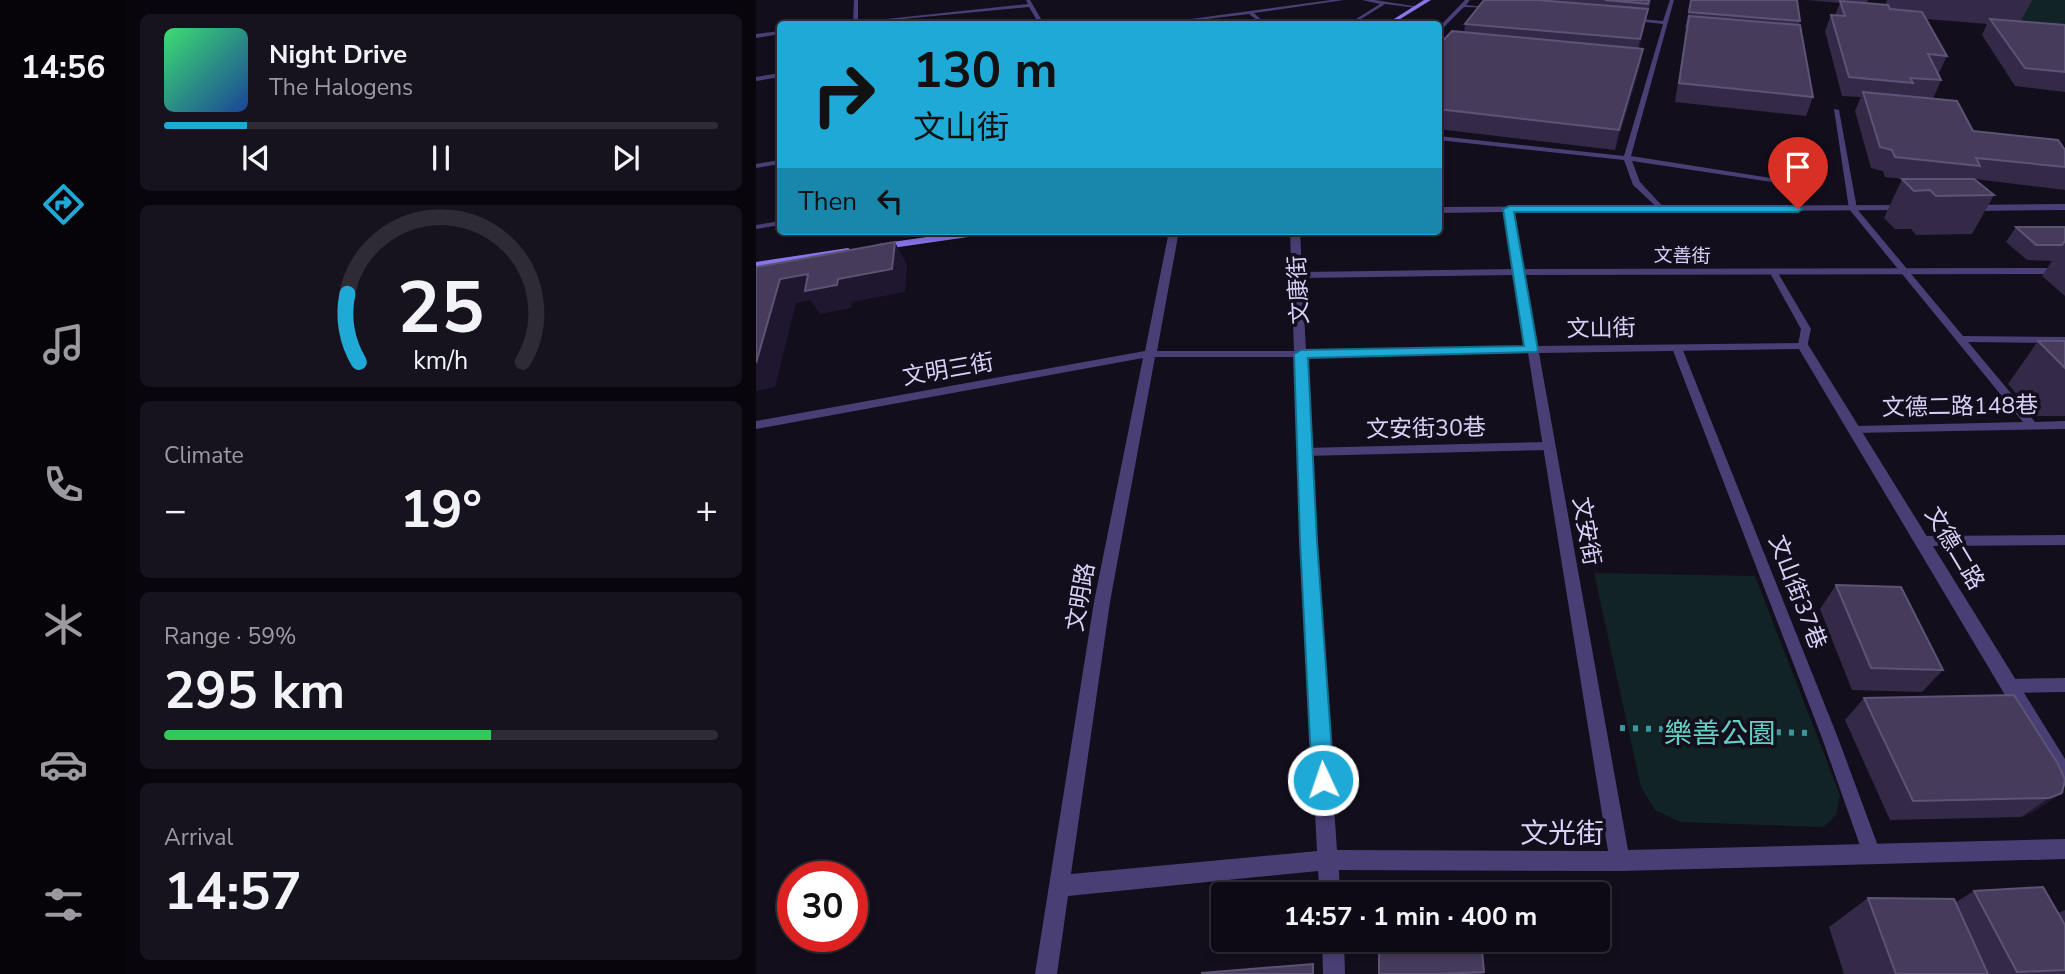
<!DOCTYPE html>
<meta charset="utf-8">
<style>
:root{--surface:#0e0a15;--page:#17131e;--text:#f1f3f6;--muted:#9b9aa0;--line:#2e2b34;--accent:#1ea9d7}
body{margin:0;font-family:"Nunito Sans","Noto Sans TC",sans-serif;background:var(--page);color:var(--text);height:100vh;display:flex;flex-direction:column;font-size:26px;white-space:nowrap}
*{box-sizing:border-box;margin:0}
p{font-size:23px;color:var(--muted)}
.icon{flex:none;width:38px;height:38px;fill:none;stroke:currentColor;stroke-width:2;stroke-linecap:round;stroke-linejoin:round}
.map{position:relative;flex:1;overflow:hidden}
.sheet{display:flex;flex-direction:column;gap:14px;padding:14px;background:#08060c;width:630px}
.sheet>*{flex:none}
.top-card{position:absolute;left:21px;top:21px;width:665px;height:214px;border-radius:7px;box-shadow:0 4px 10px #0003,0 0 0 2px var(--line);background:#1ea9d7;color:#111;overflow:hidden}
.speed{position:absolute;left:21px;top:861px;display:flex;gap:14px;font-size:35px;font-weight:700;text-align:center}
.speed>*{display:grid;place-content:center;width:91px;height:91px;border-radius:50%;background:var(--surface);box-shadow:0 4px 10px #0003,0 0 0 2px var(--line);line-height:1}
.speed .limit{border:10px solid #d22;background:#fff;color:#111}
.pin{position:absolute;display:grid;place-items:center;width:60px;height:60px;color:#fff;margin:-72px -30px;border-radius:50% 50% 50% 0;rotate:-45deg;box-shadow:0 0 7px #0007}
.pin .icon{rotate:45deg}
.me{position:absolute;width:77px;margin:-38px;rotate:357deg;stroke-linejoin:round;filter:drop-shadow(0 0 5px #0008)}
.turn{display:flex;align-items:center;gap:24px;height:147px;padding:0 21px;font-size:32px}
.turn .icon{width:91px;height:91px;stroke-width:2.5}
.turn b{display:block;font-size:49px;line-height:60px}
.then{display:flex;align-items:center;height:66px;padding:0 21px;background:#0003;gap:14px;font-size:26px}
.big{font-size:52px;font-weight:700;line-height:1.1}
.sheet .widget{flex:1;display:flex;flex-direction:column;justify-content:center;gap:10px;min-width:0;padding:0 24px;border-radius:10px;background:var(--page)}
.sheet .dial{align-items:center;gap:0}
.dial svg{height:182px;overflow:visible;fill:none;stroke:var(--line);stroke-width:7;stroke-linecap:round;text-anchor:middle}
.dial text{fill:var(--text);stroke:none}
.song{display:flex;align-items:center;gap:21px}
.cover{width:84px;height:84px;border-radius:10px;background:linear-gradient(135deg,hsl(140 70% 55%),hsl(220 70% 35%))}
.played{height:7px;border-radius:4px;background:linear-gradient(90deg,var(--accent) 15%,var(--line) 15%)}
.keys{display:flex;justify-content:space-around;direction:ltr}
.heat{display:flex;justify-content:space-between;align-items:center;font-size:38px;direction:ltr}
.charge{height:10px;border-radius:5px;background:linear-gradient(90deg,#34c759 59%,var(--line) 0)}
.trip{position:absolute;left:455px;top:882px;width:399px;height:70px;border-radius:7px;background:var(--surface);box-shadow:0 4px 10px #0003,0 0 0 2px var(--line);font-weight:700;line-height:70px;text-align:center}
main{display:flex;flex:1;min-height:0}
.tabs{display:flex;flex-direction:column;width:126px;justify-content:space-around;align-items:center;background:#060408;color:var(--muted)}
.tabs .icon{width:49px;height:49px}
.tabs .selected{color:var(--accent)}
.tabs b{font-size:32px;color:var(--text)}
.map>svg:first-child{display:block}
.green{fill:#122325}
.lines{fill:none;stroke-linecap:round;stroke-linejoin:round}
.path{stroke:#3d97a0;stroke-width:6;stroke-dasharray:5 8;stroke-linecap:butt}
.lane{fill:#493f75;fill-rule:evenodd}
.street{fill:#493f75;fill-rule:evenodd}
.secondary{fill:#8974ec;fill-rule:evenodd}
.wall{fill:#342a48}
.shaded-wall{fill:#1f172f}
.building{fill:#463b5b;stroke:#5d5374;stroke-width:2}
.route{fill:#1ea9d7;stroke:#146e8c;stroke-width:2}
.labels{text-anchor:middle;stroke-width:7;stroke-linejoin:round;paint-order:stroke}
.far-street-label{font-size:19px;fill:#dbd0f8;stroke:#130e1c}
.street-label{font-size:23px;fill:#dbd0f8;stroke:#130e1c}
.near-park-label{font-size:28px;fill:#67cec3;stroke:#130e1c}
.near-street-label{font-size:28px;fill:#dbd0f8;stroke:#130e1c}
</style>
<main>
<nav class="tabs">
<b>14:56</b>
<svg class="icon selected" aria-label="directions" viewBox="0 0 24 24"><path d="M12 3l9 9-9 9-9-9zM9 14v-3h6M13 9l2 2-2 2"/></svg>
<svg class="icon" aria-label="music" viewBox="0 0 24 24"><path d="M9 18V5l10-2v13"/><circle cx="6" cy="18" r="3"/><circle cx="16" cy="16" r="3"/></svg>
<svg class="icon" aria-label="phone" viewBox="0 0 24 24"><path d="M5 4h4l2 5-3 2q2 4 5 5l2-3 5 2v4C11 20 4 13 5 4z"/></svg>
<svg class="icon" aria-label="climate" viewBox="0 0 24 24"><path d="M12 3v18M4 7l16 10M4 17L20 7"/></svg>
<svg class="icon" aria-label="car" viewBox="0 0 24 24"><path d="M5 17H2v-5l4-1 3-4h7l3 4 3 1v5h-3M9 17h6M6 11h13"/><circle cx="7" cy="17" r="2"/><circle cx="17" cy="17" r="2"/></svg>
<svg class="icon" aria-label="filters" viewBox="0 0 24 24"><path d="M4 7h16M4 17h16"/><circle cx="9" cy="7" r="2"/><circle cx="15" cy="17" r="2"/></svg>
</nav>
<section class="sheet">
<div class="widget">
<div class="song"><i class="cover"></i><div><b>Night Drive</b><p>The Halogens</p></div></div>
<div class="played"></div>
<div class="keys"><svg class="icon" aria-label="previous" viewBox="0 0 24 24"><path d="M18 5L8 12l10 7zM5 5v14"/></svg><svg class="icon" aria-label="pause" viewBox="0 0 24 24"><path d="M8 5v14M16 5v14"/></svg><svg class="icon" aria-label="next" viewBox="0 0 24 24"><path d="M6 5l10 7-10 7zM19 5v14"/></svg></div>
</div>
<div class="widget dial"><svg viewBox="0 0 100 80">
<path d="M14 69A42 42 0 1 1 86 69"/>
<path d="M14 69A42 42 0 0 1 9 39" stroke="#1ea9d7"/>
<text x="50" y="56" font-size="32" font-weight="700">25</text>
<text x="50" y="72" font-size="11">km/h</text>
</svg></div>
<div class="widget"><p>Climate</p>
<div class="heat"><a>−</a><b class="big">19°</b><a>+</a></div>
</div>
<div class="widget"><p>Range · 59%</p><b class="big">295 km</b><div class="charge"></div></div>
<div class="widget"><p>Arrival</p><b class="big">14:57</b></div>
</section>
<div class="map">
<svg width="1309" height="974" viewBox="0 0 1309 974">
<rect width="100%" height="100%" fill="#130e1c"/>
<!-- green -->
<g class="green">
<polygon points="1250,0 1309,0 1309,36 1264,24"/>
<polygon points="838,573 999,576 1084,795 1080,815 1068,827 924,822 899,810 885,787"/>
</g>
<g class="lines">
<!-- path -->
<polyline class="path" points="864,728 1051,733"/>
<!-- lane -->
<g class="lane">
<polygon points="98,0 102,0 102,22 272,4 270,0 274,0 288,24 283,24 273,7 94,24 97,22"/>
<polygon points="575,0 588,0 498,13 510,24 506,24 493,14 409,24 398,24"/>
<polygon points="606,0 619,0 663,7 661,8 629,4 597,24 592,24 624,4"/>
<polygon points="709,0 714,0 710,5 740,8 708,7 682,33 682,28"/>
<polygon points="914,0 918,0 875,156 1052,184 1056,186 1055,188 876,161 884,182 910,210 906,212 877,185 868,160 682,140 682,136 868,156 907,24 872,20 875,18 907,21"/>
<polygon points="24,31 24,34 0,38 0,34"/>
<polygon points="24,73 24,77 0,81 0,77"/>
<polygon points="1078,109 1083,110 1101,209 1207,336 1309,337 1309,343 1212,342 1279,422 1309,421 1309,429 1097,433 1095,430 1101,426 1267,422 1093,209"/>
<polygon points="24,160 24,164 0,168 0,164"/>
<polygon points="24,221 24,225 0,229 0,225"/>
<polygon points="1018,270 1022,273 1055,329 1051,347 1043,347 1042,345 1045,329 1014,273"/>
<polygon points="921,345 926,348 1082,738 1125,854 1122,860 1116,863 1110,860 1107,854 1066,738 916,348"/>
<polygon points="793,442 799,446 793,450 549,456 543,452 549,448"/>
<polygon points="1309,535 1309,545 1168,546 1163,545 1161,541 1163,537 1168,536"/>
<polygon points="1309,678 1309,692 1255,693 1250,691 1247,686 1250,681 1255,679"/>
</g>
<!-- street -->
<g class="street">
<polygon points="1309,204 1309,210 1212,211 1207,208 1212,205"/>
<path d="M1150 205 1155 208 1153 210 758 212 768 269 1309 268V274L769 275 782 346 1051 343 1309 759V786L1302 784 1043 349 783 353 872 850 1309 839V859L864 871 583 870 584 894H564L562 871 312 896 301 974H279L338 602 387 358 0 429V421L389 351 413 231H423L401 351H538L534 231H544L546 272 758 269 749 212 682 213V207ZM759 275 771 346 550 350 546 278ZM772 353 852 851 581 850 559 541 550 357ZM399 357H538L545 541 561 851 315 874 354 602Z"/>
<polygon points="566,940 588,940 589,974 567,974"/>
</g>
<!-- secondary -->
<g class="secondary">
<polygon points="668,0 675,0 636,24 630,24"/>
<polygon points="213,231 238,231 233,234 122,250 117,247 122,244"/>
<polygon points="92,248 97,251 95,253 0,268 0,262"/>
</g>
</g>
<!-- wall -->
<g class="wall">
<polygon points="728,0 895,0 883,49 884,67 859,150 682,129 682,46 708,33 709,24"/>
<polygon points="935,0 1044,21 1043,25 1057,97 1050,116 919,102 930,28 929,28"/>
<polygon points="1052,0 1112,0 1111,3 1129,5 1131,0 1276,0 1265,21 1309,25 1309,92 1259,86 1226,35 1231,24 1170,19 1191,56 1183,73 1182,73 1185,80 1177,99 1217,131 1309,150 1309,190 1219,179 1238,195 1216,234 1160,235 1155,229 1139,229 1128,218 1146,179 1147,179 1129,177 1127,171 1115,168 1099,111 1105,97 1086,96 1069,31 1075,15 1079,15 1084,3"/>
<polygon points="1260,227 1309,227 1309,296 1286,276 1296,261 1271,260 1250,242"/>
<polygon points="1282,341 1309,341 1309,416 1280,416 1252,384"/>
<polygon points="1080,585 1187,670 1166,692 1096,690 1064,609"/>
<polygon points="1108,698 1306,793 1277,812 1265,817 1134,820 1089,720"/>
<polygon points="1218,891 1302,913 1309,910 1309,974 1088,974 1073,927 1112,898 1200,902"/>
<polygon points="728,972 727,974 623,974"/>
</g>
<!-- shaded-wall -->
<g class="shaded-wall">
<polygon points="892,9 889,25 881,56 884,39"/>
<polygon points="887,49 884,67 859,150 863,130"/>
<polygon points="139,242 151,265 149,292 96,302 95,308 64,314 54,300 40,303 19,387 0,391 0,363 24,279 52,274 82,279"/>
<polygon points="1306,793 1277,812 1265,817 1293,798"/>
</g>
<!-- building -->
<g class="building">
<polygon points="728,0 781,0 892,9 884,39 709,24"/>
<polygon points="849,0 893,0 892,4"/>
<polygon points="935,0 1041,0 1044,21 933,12"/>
<polygon points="1084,1 1132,5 1134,9 1166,12 1191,56 1172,54 1185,80 1154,78 1157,83 1093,77 1075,15 1089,16"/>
<polygon points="933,16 1044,25 1057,97 923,83"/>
<polygon points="1234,19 1309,25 1309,72 1269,68"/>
<polygon points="696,31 887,49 863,130 682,109 682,46"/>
<polygon points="1107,92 1201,101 1217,131 1302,140 1309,150 1309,167 1220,158 1224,166 1139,157 1136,150 1124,147"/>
<polygon points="1146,179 1218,179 1238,195 1180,196 1174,190 1158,191"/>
<polygon points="1260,227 1309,227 1309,241 1306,245 1280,245"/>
<polygon points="139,242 136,269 82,279 81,285 49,291 52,274 24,279 0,363 0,267"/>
<polygon points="1282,341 1309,341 1309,368"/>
<polygon points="1080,585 1145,587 1187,670 1115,668"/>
<polygon points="1258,695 1302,764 1309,780 1306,793 1293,798 1157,801 1108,698"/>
<polygon points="1287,887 1309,925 1309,970 1261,972 1218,891"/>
<polygon points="1112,898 1198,899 1232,974 1140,974"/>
<polygon points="623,940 725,940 728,972 683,974 623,974"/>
<polygon points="557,964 557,974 446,974 446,973"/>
</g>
<!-- route -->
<polygon class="route" points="753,206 1042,206 1047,209 1042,212 758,212 782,350 780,352 552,358 561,541 578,780 575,788 567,791 559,788 556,780 544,541 538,354 545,350 768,346 747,209"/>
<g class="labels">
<!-- far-street labels -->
<g class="far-street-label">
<text transform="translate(926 255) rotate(1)" y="7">文善街</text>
</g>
<!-- street labels -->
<g class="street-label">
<text transform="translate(542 290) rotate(-93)" y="8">文康街</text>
<text transform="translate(845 328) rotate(-1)" y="8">文山街</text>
<text transform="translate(192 369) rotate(-10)" y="8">文明三街</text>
<text transform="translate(1204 406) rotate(-1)" y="8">文德二路148巷</text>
<text transform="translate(670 428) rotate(-1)" y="8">文安街30巷</text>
<text transform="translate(831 531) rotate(80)" y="8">文安街</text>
<text transform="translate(1199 548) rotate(59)" y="8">文德二路</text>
<text transform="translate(1042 592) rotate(69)" y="8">文山街37巷</text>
<text transform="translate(324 597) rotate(-80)" y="8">文明路</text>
</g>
<!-- near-park labels -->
<g class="near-park-label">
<text x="964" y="743">樂善公園</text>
</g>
<!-- near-street labels -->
<g class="near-street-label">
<text x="806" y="843">文光街</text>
</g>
</g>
</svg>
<div class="speed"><div class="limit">30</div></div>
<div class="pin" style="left:1042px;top:209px;background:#d93025"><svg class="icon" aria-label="arrive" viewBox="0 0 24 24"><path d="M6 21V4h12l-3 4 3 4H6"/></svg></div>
<svg class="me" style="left:567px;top:780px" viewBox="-20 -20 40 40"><circle r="17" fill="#1ea9d7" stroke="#fff" stroke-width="3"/><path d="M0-11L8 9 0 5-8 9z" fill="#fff"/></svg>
<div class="trip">14:57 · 1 min · 400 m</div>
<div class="top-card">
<div class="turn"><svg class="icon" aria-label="right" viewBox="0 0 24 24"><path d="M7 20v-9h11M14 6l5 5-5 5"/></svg><div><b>130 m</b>文山街</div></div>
<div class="then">Then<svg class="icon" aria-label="left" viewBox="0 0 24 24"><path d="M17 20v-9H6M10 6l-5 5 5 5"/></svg></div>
</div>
</div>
</main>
